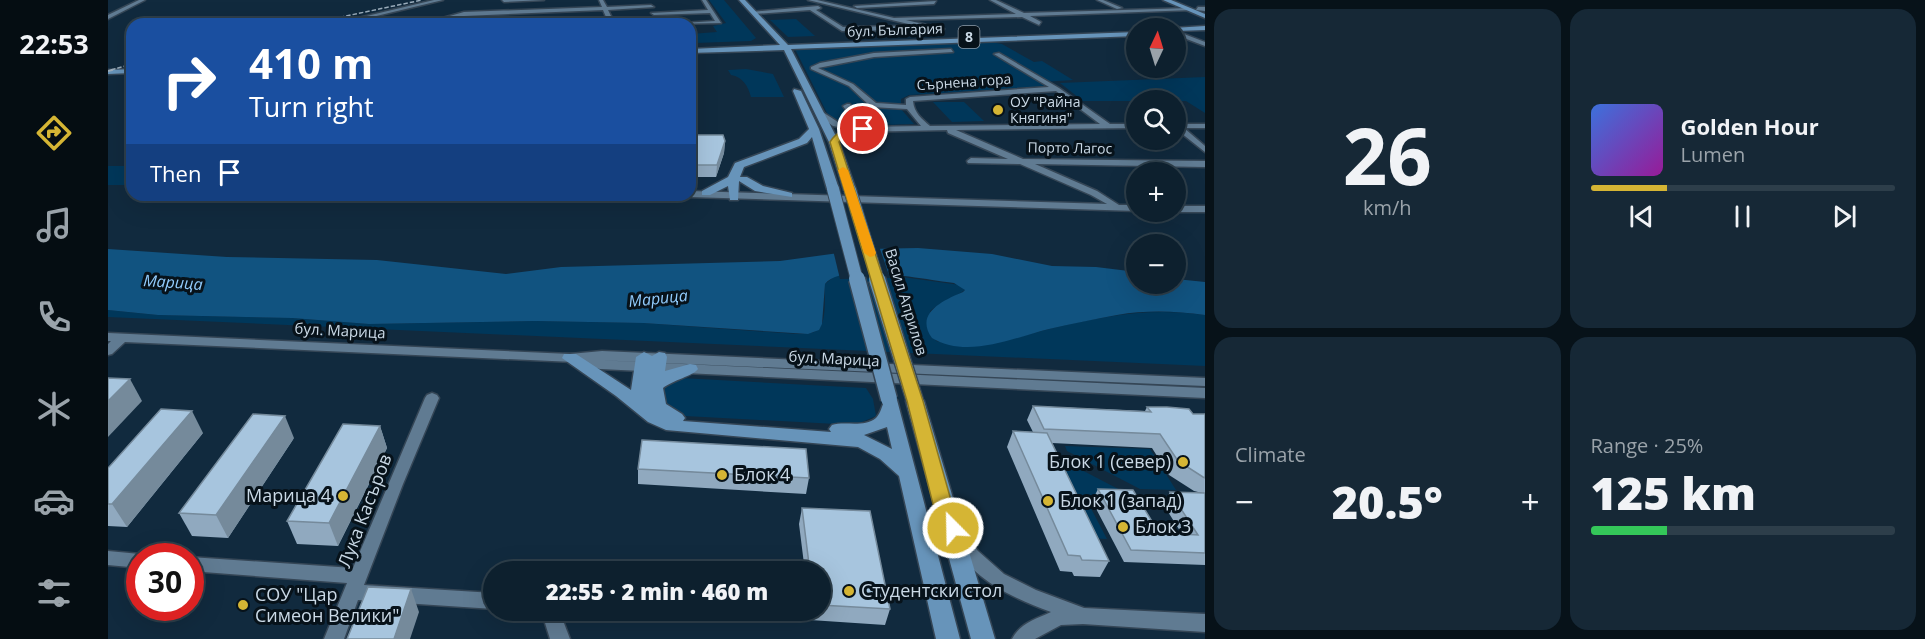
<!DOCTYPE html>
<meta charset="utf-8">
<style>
:root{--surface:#0d202e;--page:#162836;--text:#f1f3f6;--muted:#9aa3aa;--line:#2d3e4a;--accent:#d5b534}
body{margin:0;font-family:"Open Sans",sans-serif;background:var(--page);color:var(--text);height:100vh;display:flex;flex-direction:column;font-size:22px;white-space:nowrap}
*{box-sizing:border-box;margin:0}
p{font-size:20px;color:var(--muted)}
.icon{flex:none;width:33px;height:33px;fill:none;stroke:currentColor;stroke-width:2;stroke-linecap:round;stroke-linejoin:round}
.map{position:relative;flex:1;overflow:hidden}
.panel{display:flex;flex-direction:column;gap:9px;padding:9px;background:#071219;width:720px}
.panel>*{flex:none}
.guide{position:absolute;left:18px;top:18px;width:570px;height:183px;border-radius:18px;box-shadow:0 6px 24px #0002,0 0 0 2px var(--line);background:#1a4fa0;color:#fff;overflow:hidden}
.needle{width:39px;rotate:4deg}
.controls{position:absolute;left:1018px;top:18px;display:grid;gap:12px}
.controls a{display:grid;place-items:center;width:60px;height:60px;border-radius:50%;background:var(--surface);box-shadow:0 6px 24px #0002,0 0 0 2px var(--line);font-size:30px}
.speed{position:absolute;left:18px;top:543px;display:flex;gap:12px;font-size:30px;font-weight:700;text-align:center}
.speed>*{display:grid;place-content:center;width:78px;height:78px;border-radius:50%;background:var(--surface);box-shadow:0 6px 24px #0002,0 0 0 2px var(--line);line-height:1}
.speed .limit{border:9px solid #d22;background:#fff;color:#111}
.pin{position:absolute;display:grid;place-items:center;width:51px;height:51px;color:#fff;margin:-26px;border:3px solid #fff;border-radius:50%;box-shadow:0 2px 6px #0007}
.me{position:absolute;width:66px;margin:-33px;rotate:337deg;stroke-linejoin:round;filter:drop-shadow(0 0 4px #0008)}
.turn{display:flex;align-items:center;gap:21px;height:126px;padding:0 24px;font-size:27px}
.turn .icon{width:78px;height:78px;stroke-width:2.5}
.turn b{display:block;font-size:42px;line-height:51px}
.then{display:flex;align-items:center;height:57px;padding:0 24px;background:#0003;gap:12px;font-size:22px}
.big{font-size:45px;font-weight:800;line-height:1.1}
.panel .card{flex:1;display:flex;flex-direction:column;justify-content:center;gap:9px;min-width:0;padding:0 21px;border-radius:18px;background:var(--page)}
.panel .dial{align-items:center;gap:0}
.dial b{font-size:78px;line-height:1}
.song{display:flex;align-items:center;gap:18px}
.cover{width:72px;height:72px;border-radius:9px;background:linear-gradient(135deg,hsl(220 70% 55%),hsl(300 70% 35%))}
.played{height:6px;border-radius:3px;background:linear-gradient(90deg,var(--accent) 25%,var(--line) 25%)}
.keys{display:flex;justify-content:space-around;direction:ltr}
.heat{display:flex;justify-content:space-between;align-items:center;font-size:33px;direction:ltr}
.charge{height:9px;border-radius:4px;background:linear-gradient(90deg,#34c759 25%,var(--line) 0)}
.panel .tiles{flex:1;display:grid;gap:9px;grid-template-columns:repeat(2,1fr)}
.trip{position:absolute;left:375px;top:561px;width:348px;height:60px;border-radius:30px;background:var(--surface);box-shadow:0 6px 24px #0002,0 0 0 2px var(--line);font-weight:800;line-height:60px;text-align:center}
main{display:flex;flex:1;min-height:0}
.menu{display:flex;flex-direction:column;width:108px;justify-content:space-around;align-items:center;background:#050d12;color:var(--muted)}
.menu .icon{width:42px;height:42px}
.menu .on{color:var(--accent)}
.menu b{font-size:27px;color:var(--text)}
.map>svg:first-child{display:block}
.green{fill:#00375a}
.water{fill:#115380}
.pier{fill:#112a3e}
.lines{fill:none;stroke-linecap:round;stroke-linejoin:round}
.minor-casing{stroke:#354656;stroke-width:3}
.major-casing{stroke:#354656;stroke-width:3}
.minor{fill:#607b92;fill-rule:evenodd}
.major{fill:#6794ba;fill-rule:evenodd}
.rail-far1{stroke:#9aacbb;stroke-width:1.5;stroke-dasharray:4.5 2;stroke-linecap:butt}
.rail{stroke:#9aacbb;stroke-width:2;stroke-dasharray:5 3;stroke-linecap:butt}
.major-bridge-far1-casing{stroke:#354656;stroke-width:14;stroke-linecap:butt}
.major-bridge-casing{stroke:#354656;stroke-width:19;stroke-linecap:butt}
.major-bridge-far1{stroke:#6794ba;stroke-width:12}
.major-bridge{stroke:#6794ba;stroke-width:16}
.wall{fill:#90a9bf}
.shaded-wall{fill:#758a9b}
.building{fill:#a7c5de;stroke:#758a9b;stroke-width:1.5}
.route{fill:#d5b534;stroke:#8a7622;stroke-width:1.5}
.slow{fill:#f59e0b}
.poi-dot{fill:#d5b534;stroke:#07121a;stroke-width:2}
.labels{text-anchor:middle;stroke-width:6;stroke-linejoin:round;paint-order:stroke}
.far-street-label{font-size:14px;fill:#cad9e6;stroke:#07121a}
.shield{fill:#07121a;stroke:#909da9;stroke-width:1.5}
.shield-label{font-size:14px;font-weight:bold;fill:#cad9e6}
.far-poi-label{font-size:14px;fill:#cad9e6;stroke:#07121a;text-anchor:start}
.street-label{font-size:15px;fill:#cad9e6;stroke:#07121a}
.water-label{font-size:16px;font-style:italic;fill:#92ccfd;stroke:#07121a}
.near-poi-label{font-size:18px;fill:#cad9e6;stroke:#07121a;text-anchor:start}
.near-street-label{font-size:18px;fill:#cad9e6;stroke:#07121a}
</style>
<main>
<nav class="menu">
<b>22:53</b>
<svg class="icon on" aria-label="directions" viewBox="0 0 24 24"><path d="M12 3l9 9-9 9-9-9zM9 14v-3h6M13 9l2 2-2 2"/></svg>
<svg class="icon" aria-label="music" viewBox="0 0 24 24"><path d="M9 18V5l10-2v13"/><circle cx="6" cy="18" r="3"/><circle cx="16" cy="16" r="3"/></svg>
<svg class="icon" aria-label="phone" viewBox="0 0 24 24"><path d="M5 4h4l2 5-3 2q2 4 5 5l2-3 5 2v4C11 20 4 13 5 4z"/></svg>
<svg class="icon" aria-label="climate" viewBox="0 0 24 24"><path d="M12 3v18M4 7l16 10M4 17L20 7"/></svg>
<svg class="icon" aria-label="car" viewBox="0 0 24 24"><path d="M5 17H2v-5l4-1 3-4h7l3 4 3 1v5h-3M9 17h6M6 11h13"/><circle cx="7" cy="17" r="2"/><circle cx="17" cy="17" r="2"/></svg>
<svg class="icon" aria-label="filters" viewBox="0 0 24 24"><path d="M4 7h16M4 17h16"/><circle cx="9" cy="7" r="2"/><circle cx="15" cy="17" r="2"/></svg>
</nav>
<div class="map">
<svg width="1097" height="639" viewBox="0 0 1097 639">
<rect width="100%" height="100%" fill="#112a3e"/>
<!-- green -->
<g class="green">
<polygon points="601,0 616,0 648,38 643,41 587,43 582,34 609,32 605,26 618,23"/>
<polygon points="688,19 707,36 680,37 662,20"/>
<path d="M883 42 894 44 926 62 934 61 965 80 934 82 940 86 801 95 793 99V109L806 124C783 124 735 130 719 113L687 49Z"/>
<path d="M638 69 665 74 676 97H643C640 86 635 77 623 75L620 70Z"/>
<polygon points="1097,77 1097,113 1078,101 975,101 952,83"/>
<polygon points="825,102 856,102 876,121 844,122"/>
<rect x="0" y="166" width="24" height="19"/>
<polygon points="311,195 503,195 502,201"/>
<path d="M740 275H780L852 285 857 290C846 298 833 302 822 311L828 341C869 352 902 339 941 329 996 316 1041 307 1097 315V366L0 317V310L50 315 184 318 261 324 427 321 535 323 689 334C695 334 703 334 708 331 720 324 716 296 717 284L727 276Z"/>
<path d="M573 378 758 388 765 399 768 416 747 425 577 416C564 411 557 407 554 393L561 383Z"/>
<polygon points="957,446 1042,449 1068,490 1032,489 959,451"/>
<polygon points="945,465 966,466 1016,492 1019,499 977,497 999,539 980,538"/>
</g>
<!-- water -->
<path class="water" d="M810 248 884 254 944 266 988 267 1029 272V284H1068V279L1097 282V315C1067 311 1039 310 1009 315 986 319 963 324 941 329 905 338 859 359 824 338 806 313 836 300 855 292L857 290 846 283C820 280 732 262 717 284L714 324 711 330 700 334 535 323 427 321 261 324 184 318 50 315 0 310V249L119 257 269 260 398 274 453 267 672 261 760 249Z"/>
<!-- pier -->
<polygon class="pier" points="771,246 782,278 732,279 725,250"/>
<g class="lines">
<defs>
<g id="minor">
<polygon points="31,0 37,0 0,19 0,15"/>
<polygon points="326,0 335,0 235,24 225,24"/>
<polygon points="394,0 436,0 396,2"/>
<polygon points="491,0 495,0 499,7 543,5 546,7 500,10 507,24 501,24 495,10 356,16 323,24 313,24 356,12 494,7"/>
<polygon points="594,0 598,0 613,23 558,24 607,21 602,13 546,15 543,13 600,10"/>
<polygon points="700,0 709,0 786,18 908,14 882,0 888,0 916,13 1082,8 1085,10 922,16 933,22 931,25 914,17 798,20 836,29 834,32"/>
<polygon points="989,0 995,0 1014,8 1009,9"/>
<polygon points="828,1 826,4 749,8 746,6"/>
<polygon points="710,6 713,8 708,10 735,27 794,26 797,28 794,30 734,31 702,10 646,14 643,12"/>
<polygon points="1090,7 1097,7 1097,11 1088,10"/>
<polygon points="1068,31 1097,42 1097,46 1068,35"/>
<path d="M843 49 845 52 766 57 710 68 745 84 768 103 798 105V99L802 97 941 87 886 54 891 53 951 88 1002 124H1029V128L848 130 915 159 1097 161V167L927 164 989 191 1011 205H1029V211L582 197 578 195H582V191L999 204 983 195 912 164 860 163 859 161 863 158 900 159 840 133 839 130 751 132 738 135 729 144H723L722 142 729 134 740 129 725 126 709 115 716 113 730 122 749 126 735 106 739 104H742L757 127 813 126 799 109 763 107 741 86 703 69V67L712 63 766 53ZM948 91 992 124 822 126C814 119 806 113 805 101Z"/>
<polygon points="1068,124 1097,124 1097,128 1076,128 1097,146 1097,152 1068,129"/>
<rect x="1068" y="206" width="29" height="6"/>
<polygon points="0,333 462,354 494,351 1097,378 1097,386 487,360 1097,388 1097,398 492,369 466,362 17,342 4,354 0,355 0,344 3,341 0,341"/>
<polygon points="324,393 329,395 331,398 295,484 256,585 386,593 386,609 250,600 236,639 216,639 239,583 82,571 82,557 245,568 317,398 319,395"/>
<path d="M853 535 859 537 870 551 896 574 928 590 976 608 1097 614V632L975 624 953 625 927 639H904C912 623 928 619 943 612 905 598 864 580 845 542L847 537Z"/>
<polygon points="0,551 32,554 38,556 32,556 32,568 0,565"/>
<polygon points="433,610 451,610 462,639 442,639"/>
</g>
<g id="major">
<polygon points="631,0 637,0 680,45 1029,32 1029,36 683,49 731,142 748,190 742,193 736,190 721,142 676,50 582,53 582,49 672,45"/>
<polygon points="1055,0 1063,0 1097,14 1097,18"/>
<polygon points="1097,26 1097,30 1068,31 1068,28 1065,28"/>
<polygon points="24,69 24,73 0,74 0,70"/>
<polygon points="686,89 693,91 711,129 731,189 729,191 725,192 719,189 704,137 699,143 636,167 632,177 639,177 655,186 684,193 684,197 647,191 631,181 630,200 622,200 620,186 602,195 594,195 594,191 620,177 627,163 691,139 701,129 685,91"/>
<path d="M536 352 544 356 551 352 557 353 559 357 557 371 582 364 588 365 590 369C585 376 565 380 555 388L558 404 574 414 577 418 575 421 723 432 721 429 724 425C737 421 756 428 768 418 773 413 774 405 777 400H789L852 639H828L791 476 772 459 750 447 558 430 540 422 508 396 454 358 456 354H468L523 390 528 357ZM779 427 784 449 756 435Z"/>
<polygon points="807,395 813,397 816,401 887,639 863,639 798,401 801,397"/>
</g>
</defs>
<!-- minor casing -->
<use href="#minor" class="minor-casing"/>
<!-- major casing -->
<use href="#major" class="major-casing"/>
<!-- minor -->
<use href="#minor" class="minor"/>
<!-- major -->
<use href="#major" class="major"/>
<!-- rail-far1 -->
<g class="rail-far1">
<polyline points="200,24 314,0"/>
<polyline points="3,70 24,64"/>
</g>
<!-- rail -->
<polyline class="rail" points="0,71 8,69"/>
<defs>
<g id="major-bridge-far1">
<polyline points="725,189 749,280"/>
<polyline points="742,190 770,280"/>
</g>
<g id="major-bridge">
<polyline points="749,279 781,399"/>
<polyline points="769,279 807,401"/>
</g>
</defs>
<!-- major-bridge-far1 casing -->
<use href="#major-bridge-far1" class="major-bridge-far1-casing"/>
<!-- major-bridge casing -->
<use href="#major-bridge" class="major-bridge-casing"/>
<!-- major-bridge-far1 -->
<use href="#major-bridge-far1" class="major-bridge-far1"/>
<!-- major-bridge -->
<use href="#major-bridge" class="major-bridge"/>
</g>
<!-- wall -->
<g class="wall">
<polygon points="582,135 617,141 616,153 608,177 589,177 588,184 582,184"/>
<polygon points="925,406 1037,411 1039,407 1085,414 1097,414 1097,565 1016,562 984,501 990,489 1051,533 1074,534 1055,504 1062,492 1094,493 1086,491 1061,475 1044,448 944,443 1001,561 992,577 966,576 964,572 952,571 899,447 905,431 925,432 919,420"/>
<polygon points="272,426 279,448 230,546 189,544 179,521"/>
<polygon points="95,433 19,527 0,526 0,468"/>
<polygon points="186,438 120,538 84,536 71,513"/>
<polygon points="530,469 701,478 698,494 530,484"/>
<polygon points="694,508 782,609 777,625 702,620 701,610 712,610 712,572 697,572 691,524"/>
</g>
<!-- shaded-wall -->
<g class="shaded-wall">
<polygon points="617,141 616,153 608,177 609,165"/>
<polygon points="22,379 34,401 0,437 0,401"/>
<polygon points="84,411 95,433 19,527 4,504"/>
<polygon points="177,416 186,438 120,538 108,515"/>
<polygon points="272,426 279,448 230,546 221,523"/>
<polygon points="303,589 311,612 302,639 286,639"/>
</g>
<!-- building -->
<g class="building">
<polygon points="582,135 615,135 617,141 609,165 589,165 589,172 582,172"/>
<polygon points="0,378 22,379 0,401"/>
<polygon points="925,406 1043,412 1039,407 1059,407 1081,409 1085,414 1097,414 1097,478 1095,477 1070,461 1052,434 936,429"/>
<polygon points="53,409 84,411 4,504 0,504 0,468"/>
<polygon points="145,414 177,416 108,515 71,513"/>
<polygon points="235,424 272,426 221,523 179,521"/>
<polygon points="905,431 939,433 1001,561 974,560 972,556 960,555"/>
<polygon points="534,440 698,449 701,478 530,469"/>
<polygon points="990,489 1025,490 1051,533 1090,535 1062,492 1097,493 1097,553 1023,550"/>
<polygon points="694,508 762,511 782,609 712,605 712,572 702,572"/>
<polygon points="260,587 303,589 286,639 239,639"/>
</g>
<!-- route -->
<path class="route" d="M755 126 759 127V131L740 134 731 142 815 401 846 511 855 528 852 533 845 535 838 533 827 512 799 401 722 142C730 129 741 129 755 126Z"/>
<!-- slow -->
<polygon class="slow" points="735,167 740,170 768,253 766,256 762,257 756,253 730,170"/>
<!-- markers -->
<g class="poi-dot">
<circle cx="890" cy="110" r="6"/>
<circle cx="1075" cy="462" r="6"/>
<circle cx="614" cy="475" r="6"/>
<circle cx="235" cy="496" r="6"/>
<circle cx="940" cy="501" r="6"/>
<circle cx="1015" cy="527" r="6"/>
<circle cx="741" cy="591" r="6"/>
<circle cx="135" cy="605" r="6"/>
</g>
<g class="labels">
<!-- far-street labels -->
<g class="far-street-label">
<text transform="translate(787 30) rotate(-2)" y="5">бул. България</text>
<text transform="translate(856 82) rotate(-4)" y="5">Сърнена гора</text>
<text transform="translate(962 148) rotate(1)" y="5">Порто Лагос</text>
</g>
<!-- shield labels -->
<rect class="shield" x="850.5" y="26" width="21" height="22" rx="4.5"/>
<g class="shield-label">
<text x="861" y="42">8</text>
</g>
<!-- far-poi labels -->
<g class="far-poi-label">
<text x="902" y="107">ОУ "Райна<tspan x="902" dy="16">Княгиня"</tspan></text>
</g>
<!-- street labels -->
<g class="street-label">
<text transform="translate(798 302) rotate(73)" y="5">Васил Априлов</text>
<text transform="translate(232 331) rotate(3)" y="5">бул. Марица</text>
<text transform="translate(726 359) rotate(3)" y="5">бул. Марица</text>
</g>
<!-- water labels -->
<g class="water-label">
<text transform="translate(65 282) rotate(4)" y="6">Марица</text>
<text transform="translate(550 298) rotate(-6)" y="6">Марица</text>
</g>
<!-- near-poi labels -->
<g class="near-poi-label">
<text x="1063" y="468" text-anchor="end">Блок 1 (север)</text>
<text x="626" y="481">Блок 4</text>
<text x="223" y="502" text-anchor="end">Марица 4</text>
<text x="952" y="507">Блок 1 (запад)</text>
<text x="1027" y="533">Блок 3</text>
<text x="753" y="597">Студентски стол</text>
<text x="147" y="601">СОУ "Цар<tspan x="147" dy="21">Симеон Велики"</tspan></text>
</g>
<!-- near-street labels -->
<g class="near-street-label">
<text transform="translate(257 511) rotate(-69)" y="6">Лука Касъров</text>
</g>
</g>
</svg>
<div class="controls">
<a><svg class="needle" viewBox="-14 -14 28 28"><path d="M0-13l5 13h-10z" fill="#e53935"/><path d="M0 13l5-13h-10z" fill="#9aa3aa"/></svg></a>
<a><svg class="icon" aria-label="search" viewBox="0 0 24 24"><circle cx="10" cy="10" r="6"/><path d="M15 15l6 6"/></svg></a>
<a>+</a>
<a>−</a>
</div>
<div class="speed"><div class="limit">30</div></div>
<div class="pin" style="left:755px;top:129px;background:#d93025"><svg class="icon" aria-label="arrive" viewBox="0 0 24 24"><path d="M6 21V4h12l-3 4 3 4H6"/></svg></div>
<svg class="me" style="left:845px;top:528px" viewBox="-20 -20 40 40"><circle r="17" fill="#d5b534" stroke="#fff" stroke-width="3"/><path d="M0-11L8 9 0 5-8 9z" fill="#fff"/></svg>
<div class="trip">22:55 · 2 min · 460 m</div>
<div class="guide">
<div class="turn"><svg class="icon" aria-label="right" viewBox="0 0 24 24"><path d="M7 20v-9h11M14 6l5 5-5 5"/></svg><div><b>410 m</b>Turn right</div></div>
<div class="then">Then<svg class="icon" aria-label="arrive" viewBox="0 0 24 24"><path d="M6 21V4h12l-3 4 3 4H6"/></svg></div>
</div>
</div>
<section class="panel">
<div class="tiles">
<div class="card dial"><b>26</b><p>km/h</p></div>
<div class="card">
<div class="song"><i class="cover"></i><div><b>Golden Hour</b><p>Lumen</p></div></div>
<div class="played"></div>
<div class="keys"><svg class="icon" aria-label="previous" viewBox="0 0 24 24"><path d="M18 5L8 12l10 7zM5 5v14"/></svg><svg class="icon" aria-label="pause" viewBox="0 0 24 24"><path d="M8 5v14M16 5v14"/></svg><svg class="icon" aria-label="next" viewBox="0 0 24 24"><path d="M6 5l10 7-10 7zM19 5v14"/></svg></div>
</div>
<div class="card"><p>Climate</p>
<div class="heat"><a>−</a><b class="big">20.5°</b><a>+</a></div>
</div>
<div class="card"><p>Range · 25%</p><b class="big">125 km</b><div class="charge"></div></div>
</div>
</section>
</main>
